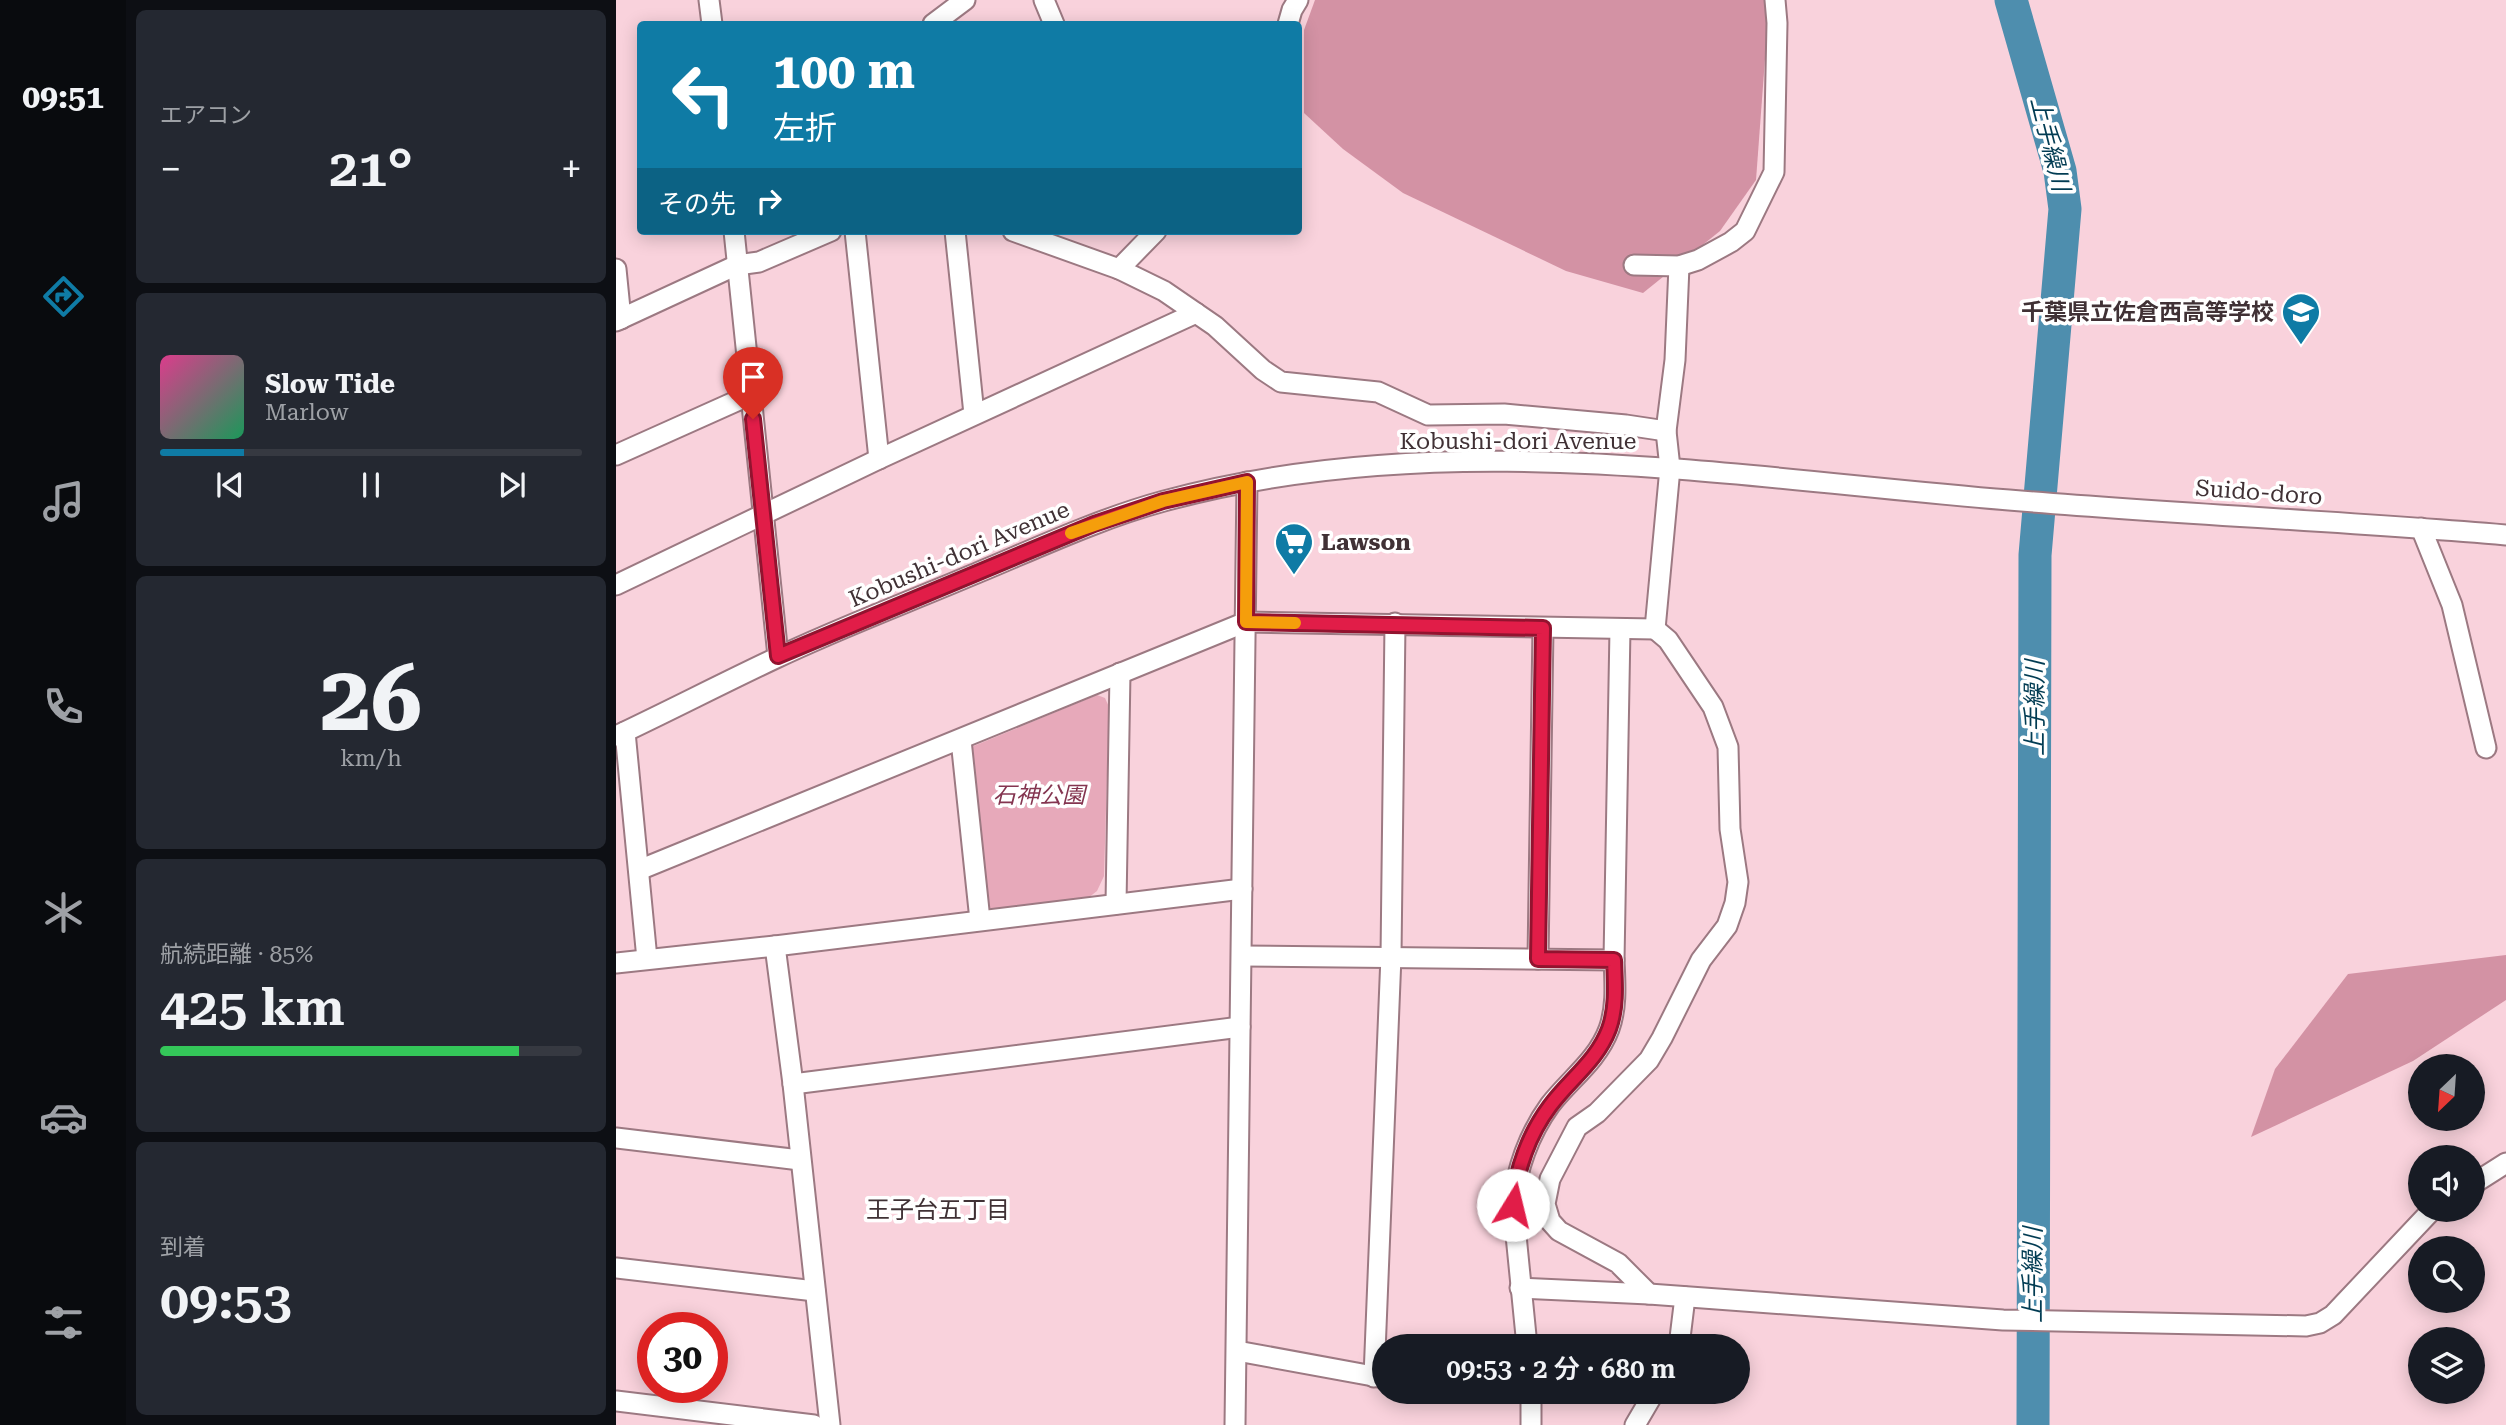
<!DOCTYPE html>
<html lang="ja">
<meta charset="utf-8">
<style>
:root{--surface:#171b24;--page:#242831;--text:#f1f3f6;--muted:#9ea1a6;--line:#363941;--accent:#0f7ba5}
body{margin:0;font-family:"Roboto Serif","Noto Sans JP",serif;background:var(--page);color:var(--text);height:100vh;display:flex;flex-direction:column;font-size:26px;white-space:nowrap}
*{box-sizing:border-box;margin:0}
p{font-size:23px;color:var(--muted)}
.icon{flex:none;width:38px;height:38px;fill:none;stroke:currentColor;stroke-width:2;stroke-linecap:round;stroke-linejoin:round}
.map{position:relative;flex:1;overflow:hidden}
.side{display:flex;flex-direction:column;gap:10px;padding:10px;background:#0d0f14;width:490px}
.side>*{flex:none}
.hud{position:absolute;left:21px;top:21px;width:665px;height:214px;border-radius:7px;box-shadow:0 4px 18px #0003;background:#0f7ba5;color:#fff;overflow:hidden}
.needle{width:46px;rotate:205deg}
.fabs{position:absolute;left:1792px;top:1054px;display:grid;gap:14px}
.fabs a{display:grid;place-items:center;width:77px;height:77px;border-radius:50%;background:var(--surface);box-shadow:0 4px 18px #0003;font-size:35px}
.speed{position:absolute;left:21px;top:1312px;display:flex;gap:14px;font-size:35px;font-weight:700;text-align:center}
.speed>*{display:grid;place-content:center;width:91px;height:91px;border-radius:50%;background:var(--surface);box-shadow:0 4px 18px #0003;line-height:1}
.speed .limit{border:10px solid #d22;background:#fff;color:#111}
.pin{position:absolute;display:grid;place-items:center;width:60px;height:60px;color:#fff;margin:-72px -30px;border-radius:50% 50% 50% 0;rotate:-45deg;box-shadow:0 0 7px #0007}
.pin .icon{rotate:45deg}
.me{position:absolute;width:77px;margin:-38px;rotate:9deg;stroke-linejoin:round;filter:drop-shadow(0 0 5px #0008)}
.turn{display:flex;align-items:center;gap:24px;height:147px;padding:0 21px;font-size:32px}
.turn .icon{width:91px;height:91px;stroke-width:2.5}
.turn b{display:block;font-size:49px;line-height:60px}
.then{display:flex;align-items:center;height:66px;padding:0 21px;background:#0003;gap:14px;font-size:26px}
.big{font-size:52px;font-weight:600;line-height:1.1}
.side .widget{flex:1;display:flex;flex-direction:column;justify-content:center;gap:10px;min-width:0;padding:0 24px;border-radius:10px;background:var(--page)}
.side .dial{align-items:center;gap:0}
.dial b{font-size:91px;line-height:1}
.song{display:flex;align-items:center;gap:21px}
.cover{width:84px;height:84px;border-radius:10px;background:linear-gradient(135deg,hsl(330 70% 55%),hsl(150 70% 35%))}
.played{height:7px;border-radius:4px;background:linear-gradient(90deg,var(--accent) 20%,var(--line) 20%)}
.keys{display:flex;justify-content:space-around;direction:ltr}
.heat{display:flex;justify-content:space-between;align-items:center;font-size:38px;direction:ltr}
.charge{height:10px;border-radius:5px;background:linear-gradient(90deg,#34c759 85%,var(--line) 0)}
.trip{position:absolute;left:756px;top:1334px;width:378px;height:70px;border-radius:35px;background:var(--surface);box-shadow:0 4px 18px #0003;font-weight:600;line-height:70px;text-align:center}
main{display:flex;flex:1;min-height:0}
.tabs{display:flex;flex-direction:column;width:126px;justify-content:space-around;align-items:center;background:#090b0e;color:var(--muted)}
.tabs .icon{width:49px;height:49px}
.tabs .selected{color:var(--accent)}
.tabs b{font-size:32px;color:var(--text)}
.map>svg:first-child{display:block}
.green{fill:#e7a9ba}
.forest{fill:#d392a4}
.lines{fill:none;stroke-linecap:round;stroke-linejoin:round}
.river{stroke:#4e8eae;stroke-width:33}
.minor-casing{stroke:#9c7982;stroke-width:23}
.minor{stroke:#fff;stroke-width:19}
.route-casing{stroke:#92132f;stroke-width:18}
.route{stroke:#e11d48;stroke-width:12}
.slow{stroke:#f59e0b;stroke-width:12}
.labels{text-anchor:middle;stroke-width:7;stroke-linejoin:round;paint-order:stroke}
.poi-label{font-size:23px;font-weight:bold;fill:#403135;stroke:#fff;text-anchor:end}
.street-label{font-size:23px;fill:#403135;stroke:#fff}
.park-label{font-size:23px;font-style:italic;fill:#843550;stroke:#fff}
.water-label{font-size:24px;font-style:italic;fill:#023c53;stroke:#fff}
.neighbourhood-label{font-size:24px;fill:#403135;stroke:#fff}
</style>
<main>
<nav class="tabs">
<b>09:51</b>
<svg class="icon selected" aria-label="directions" viewBox="0 0 24 24"><path d="M12 3l9 9-9 9-9-9zM9 14v-3h6M13 9l2 2-2 2"/></svg>
<svg class="icon" aria-label="music" viewBox="0 0 24 24"><path d="M9 18V5l10-2v13"/><circle cx="6" cy="18" r="3"/><circle cx="16" cy="16" r="3"/></svg>
<svg class="icon" aria-label="phone" viewBox="0 0 24 24"><path d="M5 4h4l2 5-3 2q2 4 5 5l2-3 5 2v4C11 20 4 13 5 4z"/></svg>
<svg class="icon" aria-label="climate" viewBox="0 0 24 24"><path d="M12 3v18M4 7l16 10M4 17L20 7"/></svg>
<svg class="icon" aria-label="car" viewBox="0 0 24 24"><path d="M5 17H2v-5l4-1 3-4h7l3 4 3 1v5h-3M9 17h6M6 11h13"/><circle cx="7" cy="17" r="2"/><circle cx="17" cy="17" r="2"/></svg>
<svg class="icon" aria-label="filters" viewBox="0 0 24 24"><path d="M4 7h16M4 17h16"/><circle cx="9" cy="7" r="2"/><circle cx="15" cy="17" r="2"/></svg>
</nav>
<section class="side">
<div class="widget"><p>エアコン</p>
<div class="heat"><a>−</a><b class="big">21°</b><a>+</a></div>
</div>
<div class="widget">
<div class="song"><i class="cover"></i><div><b>Slow Tide</b><p>Marlow</p></div></div>
<div class="played"></div>
<div class="keys"><svg class="icon" aria-label="previous" viewBox="0 0 24 24"><path d="M18 5L8 12l10 7zM5 5v14"/></svg><svg class="icon" aria-label="pause" viewBox="0 0 24 24"><path d="M8 5v14M16 5v14"/></svg><svg class="icon" aria-label="next" viewBox="0 0 24 24"><path d="M6 5l10 7-10 7zM19 5v14"/></svg></div>
</div>
<div class="widget dial"><b>26</b><p>km/h</p></div>
<div class="widget"><p>航続距離 · 85%</p><b class="big">425 km</b><div class="charge"></div></div>
<div class="widget"><p>到着</p><b class="big">09:53</b></div>
</section>
<div class="map">
<svg width="1890" height="1425" viewBox="0 0 1890 1425">
<rect width="100%" height="100%" fill="#f9d2dc"/>
<!-- green -->
<polygon class="green" points="481,695 489,698 493,707 488,876 481,891 472,898 378,911 369,904 353,748"/>
<!-- forest -->
<g class="forest">
<polygon points="699,0 1150,0 1153,5 1140,180 1104,231 1027,293 950,271 787,193 727,149 688,113 688,30"/>
<polygon points="1890,955 1890,1000 1797,1061 1635,1137 1659,1069 1732,974"/>
</g>
<g class="lines">
<!-- river -->
<polyline class="river" points="1395,0 1444,171 1449,209 1419,555 1417,1425"/>
<defs>
<g id="minor">
<polyline points="93,0 96,24"/>
<polyline points="428,0 438,24"/>
<polyline points="317,24 349,0"/>
<polyline points="672,24 676,10 682,0"/>
<polyline points="118,231 162,656"/>
<polyline points="239,231 263,459"/>
<polyline points="339,231 358,414"/>
<polyline points="397,231 503,269 548,291 599,326 647,370 665,382 762,392 812,415 888,414 1010,425 1050,431"/>
<polyline points="1018,265 1063,266 1082,260 1115,242 1129,231 1158,172 1161,23 1159,0"/>
<polyline points="0,269 5,319"/>
<polyline points="503,269 540,231"/>
<polyline points="0,321 121,265 143,262 215,231"/>
<polyline points="0,455 134,395"/>
<polyline points="1805,528 1836,605 1870,748"/>
<polyline points="0,585 263,459 580,313"/>
<polyline points="9,732 31,959"/>
<path d="M0 736C53 711 105 684 158 659 223 628 290 603 356 575 419 549 482 519 548 501 826 425 1111 477 1393 500 1558 514 1724 521 1890 535"/>
<polyline points="345,740 364,920"/>
<polyline points="23,870 630,622 1039,629"/>
<polyline points="500,904 504,673"/>
<polyline points="159,946 177,1084 214,1425"/>
<polyline points="626,956 998,960"/>
<polyline points="922,959 927,628"/>
<polyline points="0,963 159,946 626,889"/>
<polyline points="177,1084 624,1027"/>
<polyline points="0,1138 184,1160"/>
<polyline points="1857,1184 1890,1163"/>
<polyline points="0,1268 199,1291"/>
<polyline points="904,1288 1033,1294 1387,1320 1690,1326 1704,1323 1717,1315 1817,1209"/>
<polyline points="1033,1294 1002,1263 943,1231 934,1221 929,1204 934,1179 961,1127 981,1113 1033,1060 1046,1038 1085,960 1111,926 1119,903 1122,882 1114,829 1112,747 1097,707 1052,640 1039,629 1054,468 1050,431 1059,360 1063,266"/>
<path d="M911 1346 897 1205C900 1170 913 1134 934 1105 954 1079 981 1061 993 1029 1001 1007 999 983 998 960L1004 629"/>
<polyline points="1063,1346 1069,1297"/>
<polyline points="621,1351 768,1378"/>
<polyline points="758,1377 775,956 779,623"/>
<polyline points="915,1391 915,1425"/>
<polyline points="0,1401 198,1425"/>
<polyline points="619,1425 631,482"/>
<polyline points="1019,1425 1039,1391"/>
</g>
</defs>
<!-- minor casing -->
<use href="#minor" class="minor-casing"/>
<!-- minor -->
<use href="#minor" class="minor"/>
</g>
<g class="lines">
<defs>
<path id="route" d="M137 419 162 656 478 524 547 501 631 482 630 622 927 628 922 959 998 960C999 983 1001 1007 993 1029 981 1061 954 1079 934 1106 913 1134 900 1170 897 1205"/>
</defs>
<!-- route casing -->
<use href="#route" class="route-casing"/>
<!-- route -->
<use href="#route" class="route"/>
<!-- slow -->
<polyline class="slow" points="455,533 547,501 631,482 630,622 679,623"/>
</g>
<!-- icons -->
<defs>
<symbol id="school-pin" viewBox="-11 -11 22 30"><path d="M0 17L-7.5 6A9.5 9.5 0 1 1 7.5 6Z" fill="#0f7ba5" stroke="#fff"/><path d="M0-5L7-2L0 1L-7-2ZM-4 1L0 2.5L4 1V4Q0 6-4 4Z" fill="#fff"/></symbol>
<symbol id="supermarket-pin" viewBox="-11 -11 22 30"><path d="M0 17L-7.5 6A9.5 9.5 0 1 1 7.5 6Z" fill="#0f7ba5" stroke="#fff"/><path d="M-6-5.5h2.5l.6 2H6L4.5 2H-2.5L-4.4-4H-6ZM-1.5 3.2a1.3 1.3 0 1 0 .1 0ZM3 3.2a1.3 1.3 0 1 0 .1 0Z" fill="#fff"/></symbol>
</defs>
<g fill-rule="evenodd">
<use href="#school-pin" x="1663" y="290" width="44" height="60"/>
<use href="#supermarket-pin" x="656" y="520" width="44" height="60"/>
</g>
<g class="labels">
<!-- poi labels -->
<g class="poi-label">
<text x="1658" y="320">千葉県立佐倉西高等学校</text>
<text x="705" y="550" text-anchor="start">Lawson</text>
</g>
<!-- street labels -->
<g class="street-label">
<text x="902" y="449">Kobushi-dori Avenue</text>
<text transform="translate(1643 492) rotate(4)" y="8">Suido-doro</text>
<text transform="translate(343 554) rotate(-23)" y="8">Kobushi-dori Avenue</text>
</g>
<!-- park labels -->
<g class="park-label">
<text x="423" y="803">石神公園</text>
</g>
<!-- water labels -->
<g class="water-label">
<text transform="translate(1434 144) rotate(76)" y="8">上手繰川</text>
<text transform="translate(1419 708) rotate(-90)" y="8">上手繰川</text>
<text transform="translate(1417 1275) rotate(-90)" y="8">上手繰川</text>
</g>
<!-- neighbourhood labels -->
<g class="neighbourhood-label">
<text x="322" y="1218">王子台五丁目</text>
</g>
</g>
</svg>
<div class="fabs">
<a><svg class="needle" viewBox="-14 -14 28 28"><path d="M0-13l5 13h-10z" fill="#e53935"/><path d="M0 13l5-13h-10z" fill="#9ea1a6"/></svg></a>
<a><svg class="icon" aria-label="sound" viewBox="0 0 24 24"><path d="M4 9h4l5-4v14l-5-4H4zM17 9q2 3 0 6"/></svg></a>
<a><svg class="icon" aria-label="search" viewBox="0 0 24 24"><circle cx="10" cy="10" r="6"/><path d="M15 15l6 6"/></svg></a>
<a><svg class="icon" aria-label="layers" viewBox="0 0 24 24"><path d="M12 4l9 5-9 5-9-5zM3 14l9 5 9-5"/></svg></a>
</div>
<div class="speed"><div class="limit">30</div></div>
<div class="pin" style="left:137px;top:419px;background:#d93025"><svg class="icon" aria-label="arrive" viewBox="0 0 24 24"><path d="M6 21V4h12l-3 4 3 4H6"/></svg></div>
<svg class="me" style="left:897px;top:1205px" viewBox="-20 -20 40 40"><circle r="19" fill="#fff"/><path d="M0-13L10 11 0 6-10 11z" fill="#e11d48"/></svg>
<div class="trip">09:53 · 2 分 · 680 m</div>
<div class="hud">
<div class="turn"><svg class="icon" aria-label="left" viewBox="0 0 24 24"><path d="M17 20v-9H6M10 6l-5 5 5 5"/></svg><div><b>100 m</b>左折</div></div>
<div class="then">その先<svg class="icon" aria-label="right" viewBox="0 0 24 24"><path d="M7 20v-9h11M14 6l5 5-5 5"/></svg></div>
</div>
</div>
</main>
